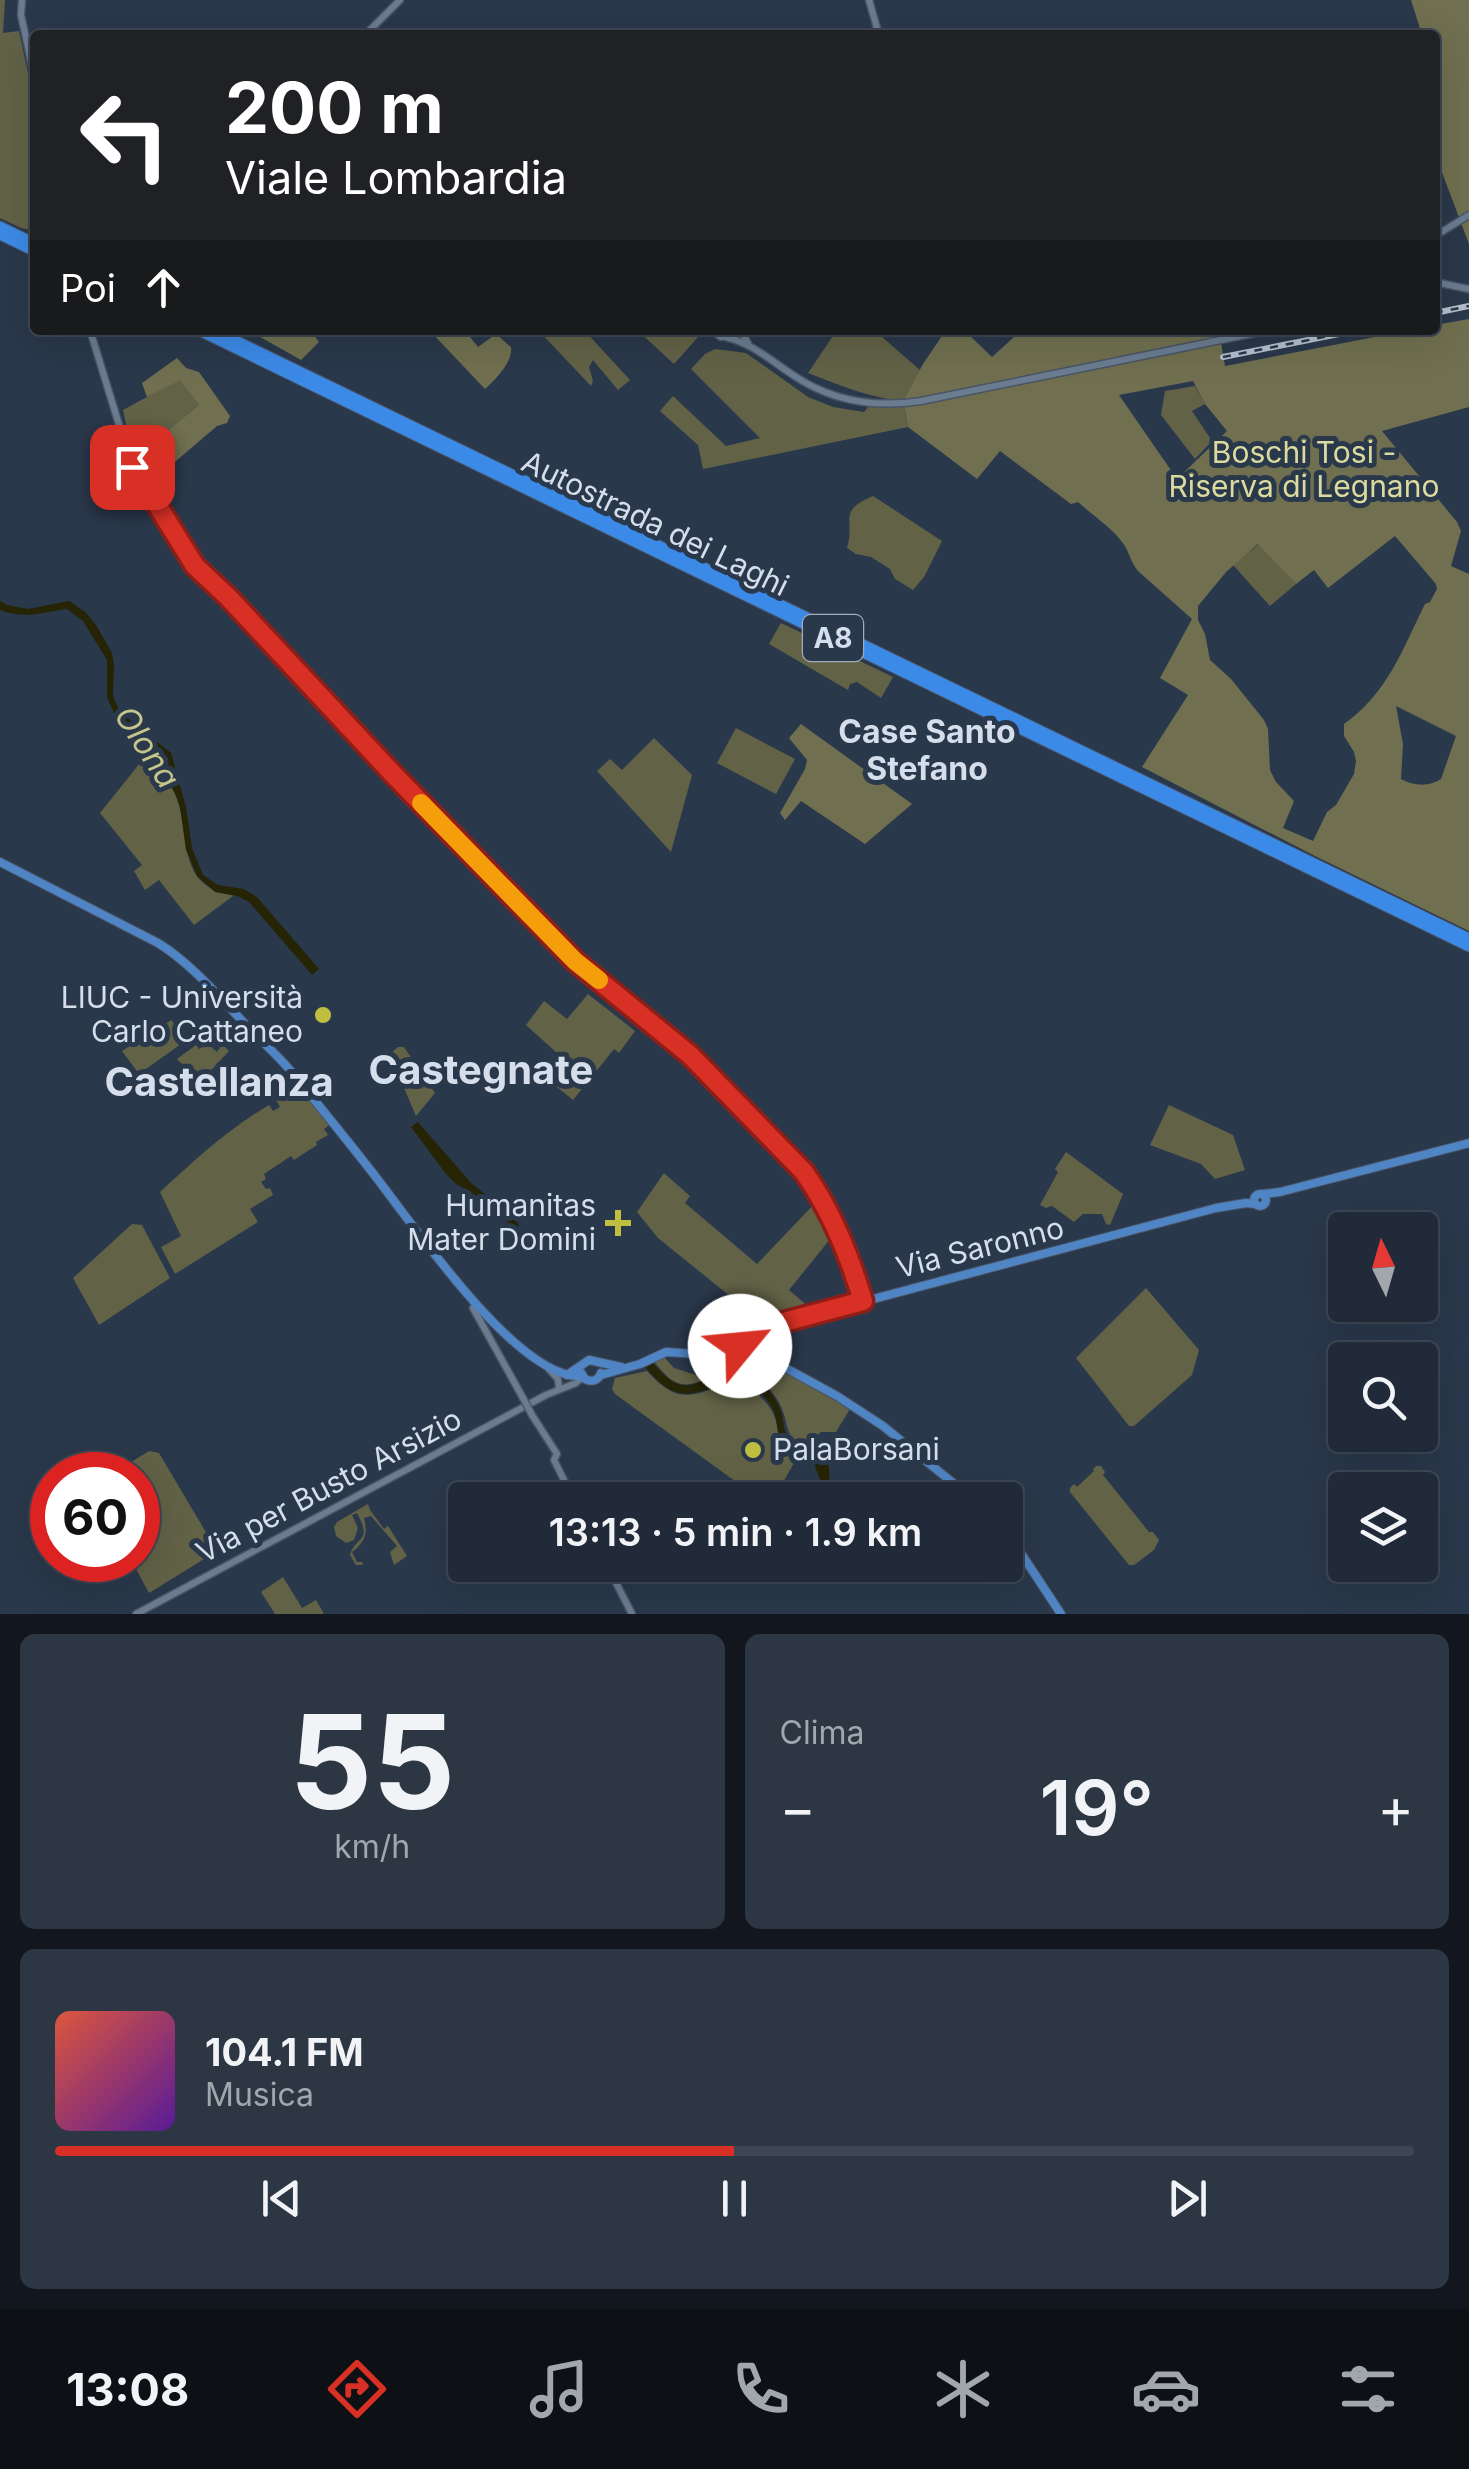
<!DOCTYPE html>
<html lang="it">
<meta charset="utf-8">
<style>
:root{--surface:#202a38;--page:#2d3643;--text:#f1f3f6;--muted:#a2a7ae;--line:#3d4653;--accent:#d93025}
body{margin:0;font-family:Inter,sans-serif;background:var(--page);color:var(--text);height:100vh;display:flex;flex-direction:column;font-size:38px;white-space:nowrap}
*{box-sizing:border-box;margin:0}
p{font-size:32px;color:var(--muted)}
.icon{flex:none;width:55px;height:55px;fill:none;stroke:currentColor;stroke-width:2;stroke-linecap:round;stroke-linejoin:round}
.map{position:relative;height:1614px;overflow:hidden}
.details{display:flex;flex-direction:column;gap:20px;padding:20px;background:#12171f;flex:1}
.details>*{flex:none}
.guide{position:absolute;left:30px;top:30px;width:1410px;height:305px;border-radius:10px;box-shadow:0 10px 40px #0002,0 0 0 2px var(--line);background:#202124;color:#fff;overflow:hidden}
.needle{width:65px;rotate:355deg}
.fabs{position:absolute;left:1328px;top:1212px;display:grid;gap:20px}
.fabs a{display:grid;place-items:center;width:110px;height:110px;border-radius:10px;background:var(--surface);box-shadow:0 10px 40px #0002,0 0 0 2px var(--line);font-size:50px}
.speed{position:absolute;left:30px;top:1452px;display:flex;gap:20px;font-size:50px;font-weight:700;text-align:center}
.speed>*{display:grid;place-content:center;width:130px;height:130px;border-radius:50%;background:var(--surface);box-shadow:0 10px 40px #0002,0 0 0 2px var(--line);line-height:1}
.speed .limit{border:15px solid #d22;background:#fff;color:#111}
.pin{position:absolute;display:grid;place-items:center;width:85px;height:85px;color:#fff;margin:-42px;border-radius:20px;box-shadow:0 5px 15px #0006}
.me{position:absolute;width:110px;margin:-55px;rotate:62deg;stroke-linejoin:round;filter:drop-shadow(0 0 8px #0008)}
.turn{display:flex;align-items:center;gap:35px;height:210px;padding:0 30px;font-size:45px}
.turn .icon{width:130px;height:130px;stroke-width:2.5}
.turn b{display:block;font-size:70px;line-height:85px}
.then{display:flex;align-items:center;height:95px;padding:0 30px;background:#0003;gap:20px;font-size:38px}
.big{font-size:75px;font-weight:600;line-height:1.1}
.details .widget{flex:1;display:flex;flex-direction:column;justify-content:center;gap:15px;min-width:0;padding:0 35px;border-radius:15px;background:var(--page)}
.details .dial{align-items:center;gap:0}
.dial b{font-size:130px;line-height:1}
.song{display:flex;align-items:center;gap:30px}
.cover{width:120px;height:120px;border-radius:15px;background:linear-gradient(135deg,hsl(10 70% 55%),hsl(270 70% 35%))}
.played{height:10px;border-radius:5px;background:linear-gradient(90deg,var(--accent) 50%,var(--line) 50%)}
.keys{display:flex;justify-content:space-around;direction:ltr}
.heat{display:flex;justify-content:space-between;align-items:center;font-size:55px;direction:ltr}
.details .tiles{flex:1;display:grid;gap:20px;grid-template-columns:1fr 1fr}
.widget:last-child{grid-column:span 2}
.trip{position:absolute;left:448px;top:1482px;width:575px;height:100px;border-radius:10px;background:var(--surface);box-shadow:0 10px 40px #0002,0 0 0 2px var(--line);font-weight:600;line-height:100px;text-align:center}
.dock{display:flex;height:160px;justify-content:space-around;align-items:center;background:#0d1116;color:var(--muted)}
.dock .icon{width:70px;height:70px}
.dock .current{color:var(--accent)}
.dock b{font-size:45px;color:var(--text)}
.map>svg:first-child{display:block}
.green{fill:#626247}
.forest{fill:#707050;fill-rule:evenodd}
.water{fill:#252405}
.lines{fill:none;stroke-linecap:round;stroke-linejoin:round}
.secondary-casing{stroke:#495465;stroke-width:9}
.primary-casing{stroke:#495465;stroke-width:10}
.highway-casing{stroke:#495465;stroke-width:11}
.secondary{stroke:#6b7c91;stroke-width:6}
.primary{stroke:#4f84c5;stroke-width:8}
.highway{stroke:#3c8ae7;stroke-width:9}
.rail-casing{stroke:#b5bfcc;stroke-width:6}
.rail{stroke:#2a384b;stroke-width:2.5;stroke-dasharray:8;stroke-linecap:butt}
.secondary-bridge-casing{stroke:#495465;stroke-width:9;stroke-linecap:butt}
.secondary-bridge{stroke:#6b7c91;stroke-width:6}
.route-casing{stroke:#8d1f18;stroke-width:25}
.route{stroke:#d93025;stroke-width:18}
.slow{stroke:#f59e0b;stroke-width:18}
.poi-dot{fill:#c0be40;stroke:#2a384b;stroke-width:4}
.labels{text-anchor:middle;stroke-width:10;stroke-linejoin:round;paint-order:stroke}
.shield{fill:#2a384b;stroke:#a2acba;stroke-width:2.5}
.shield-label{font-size:28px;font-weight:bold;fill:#d5deea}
.park-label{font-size:30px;fill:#dbdb9f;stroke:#2a384b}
.street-label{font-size:30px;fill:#d5deea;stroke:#2a384b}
.poi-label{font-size:30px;fill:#d5deea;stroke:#2a384b;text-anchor:end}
.neighbourhood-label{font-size:32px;font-weight:bold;fill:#d5deea;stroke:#2a384b}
.water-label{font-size:32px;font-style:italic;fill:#c5c58a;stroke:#2a384b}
.district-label{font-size:40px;font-weight:bold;fill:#d5deea;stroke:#2a384b}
</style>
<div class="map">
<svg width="1469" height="1614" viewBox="0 0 1469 1614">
<rect width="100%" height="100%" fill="#2a384b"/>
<!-- green -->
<g class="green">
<polygon points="0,0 5,0 3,33 19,31 35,106 35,231 21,228 0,218"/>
<polygon points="538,330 584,330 630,380 618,390 593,360 589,367 593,381 591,386"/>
<polygon points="637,330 700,330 698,337 674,364"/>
<path d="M837 330H874L920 370 903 401C870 398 839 385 808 373Z"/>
<polygon points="715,349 746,353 808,397 833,407 864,412 868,407 904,407 908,427 703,469 698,445 660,411 673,396 726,446 760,438 691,369 705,354"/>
<polygon points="180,379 199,405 133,458 123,410"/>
<polygon points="1195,386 1205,404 1192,411 1212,441 1195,459 1161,415 1165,391"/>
<path d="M873 496 942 541 924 577 913 590 895 579 890 569 871 557 856 554 847 548C856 519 836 512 873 496Z"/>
<polygon points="1259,544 1296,584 1270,606 1233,565"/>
<polygon points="781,623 893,677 881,698 857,682 850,684 848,690 769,644"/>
<polygon points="736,728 795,759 776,794 717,763"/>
<polygon points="654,738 692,775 671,852 597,771 610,759 622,770"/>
<path d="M148 753C158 767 171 782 177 799 192 842 176 888 237 896H233L194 925 159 880 145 890 134 871 142 865 100 813Z"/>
<polygon points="588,994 635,1031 619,1053 614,1049 573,1100 541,1074 557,1053 526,1025 544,1001 567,1019"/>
<polygon points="171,1020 188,1039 139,1074 122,1051 139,1040 143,1032 147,1038"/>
<polygon points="212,1034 214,1037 211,1040 211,1047 217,1052 222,1044 229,1051 200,1082 177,1059 196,1045 199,1049 206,1045 204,1040"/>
<polygon points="398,1047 404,1047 435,1093 416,1116 399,1076 384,1059"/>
<path d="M287 1088 294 1097 303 1092 329 1125 324 1129 328 1135 316 1142 317 1145 294 1160 291 1156 264 1174 266 1179 261 1182 266 1189 270 1188 273 1195 250 1209 258 1222 175 1274 161 1247 181 1236 160 1192C196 1159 227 1130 269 1105L273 1111 280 1107 274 1096Z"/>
<polygon points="1169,1105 1233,1135 1245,1170 1215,1179 1201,1164 1150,1145"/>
<polygon points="1066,1152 1123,1194 1110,1225 1106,1224 1102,1214 1083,1214 1074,1222 1052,1206 1046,1208 1040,1205 1058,1172 1055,1169"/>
<polygon points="664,1173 690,1196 685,1203 757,1264 818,1200 830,1218 835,1233 789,1290 809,1307 762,1322 658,1238 637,1212"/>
<polygon points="132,1224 142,1225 170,1278 99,1325 73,1278"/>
<polygon points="1146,1288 1199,1350 1192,1375 1134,1426 1129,1426 1076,1358"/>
<path d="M664 1357 674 1368 696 1375C724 1359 736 1357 768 1362L850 1409 836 1432H821L806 1446C785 1441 789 1426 782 1409 777 1395 764 1382 752 1374 721 1354 706 1392 678 1383 668 1380 661 1369 654 1362Z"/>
<path d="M647 1371C680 1408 696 1395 737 1379 747 1382 768 1402 773 1413 779 1426 777 1438 786 1452L798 1456 773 1500H761L615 1394 612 1389 615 1378Z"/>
<polygon points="149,1451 159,1453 217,1551 149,1593 131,1560 138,1560 138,1475 110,1475"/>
<polygon points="1096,1466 1101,1466 1105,1472 1103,1475 1149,1532 1153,1532 1159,1540 1154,1550 1134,1565 1129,1565 1070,1492 1070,1488 1074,1484 1077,1487 1094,1471 1093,1469"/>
<path d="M368 1504 370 1510 384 1529 388 1526 407 1556 394 1565 390 1552 397 1546 371 1516 364 1518C368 1534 365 1542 352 1552L357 1562H363L362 1565H356L350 1555C356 1535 373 1543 357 1513L352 1515 358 1528 354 1540 346 1543 336 1536 334 1527 337 1522Z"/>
<polygon points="283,1577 302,1608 316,1600 324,1614 275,1614 261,1592"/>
</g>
<!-- forest -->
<g class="forest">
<polygon points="1411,0 1469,0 1469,244 1440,167 1435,169 1435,52 1439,49 1435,34 1422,35"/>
<path d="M1469 319V407L1382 431 1457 522 1461 531 1451 566 1469 574V931L1315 856 1142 767 1188 695 1160 678 1192 619 1138 571C1130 562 1130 552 1122 542 1111 527 1092 515 1078 502L1071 504 1000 451 977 479 908 427 903 401 923 364 946 330H964L992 357 1022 330H1252L1220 337 1225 366 1411 330H1435V325ZM1193 381 1205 404 1227 431 1177 479 1119 395ZM1395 536 1436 584 1437 589 1430 602 1425 604C1403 648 1388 693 1344 724V736L1354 752 1356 761 1354 774 1336 805 1327 812 1313 841 1283 828 1294 801 1276 782 1270 770 1268 729 1264 720 1231 679 1210 660 1205 634 1198 620V606L1226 572 1258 544 1296 584 1314 570 1328 588ZM1396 706 1456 736 1441 779C1429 787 1414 786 1401 779L1403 744Z"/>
<polygon points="248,330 310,330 319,342 301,360"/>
<path d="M429 330H462L467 335 474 330 470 337 478 347 496 334 511 347C513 362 496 379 485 389Z"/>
<polygon points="177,358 186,368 199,372 230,416 227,423 217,426 163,472 140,466 133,458 199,405 180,380 147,397 142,383"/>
<polygon points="801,724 912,804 865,844 801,801 785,820 780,813 805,769 807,760 789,738"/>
</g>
<!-- water -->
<g class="water">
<path d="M0 601 7 605 28 609 69 601 85 612 96 625 112 653 114 665 113 696 120 712 171 753 186 807 192 848 203 875 218 885 244 889 257 897 319 969 312 975 249 902 237 896 215 892 197 876 186 850 180 807 175 793 144 747 134 740 118 722 107 697V660L83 621 67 609C42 612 25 620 0 610Z"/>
<polygon points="418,1122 472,1184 511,1214 519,1225 514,1231 504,1219 487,1207 470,1191 457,1185 446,1174 411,1127"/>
<path d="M653 1363C687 1403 694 1379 732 1369 754 1372 776 1393 782 1414 784 1422 783 1430 788 1437 793 1445 818 1455 828 1462 832 1482 823 1489 848 1500H834L819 1477 813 1461C804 1457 791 1455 785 1447 775 1436 779 1422 773 1410 768 1399 756 1386 745 1382 737 1378 731 1381 723 1384 686 1398 673 1400 646 1368Z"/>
</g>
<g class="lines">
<defs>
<g id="secondary">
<polyline points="22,0 21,15 35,80"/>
<polyline points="869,0 879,35"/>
<polyline points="365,35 400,0"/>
<polyline points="1435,236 1469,215"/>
<polyline points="1435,282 1469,289"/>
<polyline points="90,330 132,467 140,477"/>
<polyline points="711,330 721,337 729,335 734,330"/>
<polyline points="740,330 748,343"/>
<path d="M725 337C752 343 770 360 793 375 831 401 875 408 921 401L1270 330"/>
<circle cx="145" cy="476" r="5.5"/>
<path d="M146 482 151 495 195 565 229 598 386 767 575 961 690 1055 804 1173C833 1212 849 1255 863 1301"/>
<polyline points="476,1304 473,1308 523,1398"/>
<polyline points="546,1366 558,1379 559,1389"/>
<polyline points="532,1415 557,1454 554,1460 574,1500"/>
<polyline points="607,1565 632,1614"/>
<polyline points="136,1614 546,1395 576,1383 582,1377"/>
</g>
<g id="primary">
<path d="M0 862 158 943C192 964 220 998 247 1026 263 1043 281 1058 295 1076 321 1108 347 1140 372 1172 410 1220 517 1380 581 1376"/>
<circle cx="1260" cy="1200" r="6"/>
<polyline points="1263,1194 1280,1192 1469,1143"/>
<polyline points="758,1329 752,1336 751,1343 762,1352"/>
<polyline points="740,1344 746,1350 771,1360 837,1396 883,1426 974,1500"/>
<polyline points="702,1355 715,1350 728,1334 749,1332 1216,1208 1246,1203 1255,1204"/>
<path d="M580 1371 585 1379C592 1383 599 1380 601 1373"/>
<polyline points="567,1375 589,1360 621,1367"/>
<polyline points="601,1375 640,1364 666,1352 714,1355 727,1352"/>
<polyline points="1005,1529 1061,1614"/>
</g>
<g id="highway">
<polyline points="0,226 35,243"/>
<polyline points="0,235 35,252"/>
<polyline points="197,330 1469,947"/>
<polyline points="215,330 1469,938"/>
</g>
</defs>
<!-- secondary casing -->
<use href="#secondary" class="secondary-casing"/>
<!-- primary casing -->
<use href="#primary" class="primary-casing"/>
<!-- highway casing -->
<use href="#highway" class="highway-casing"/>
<!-- secondary -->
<use href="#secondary" class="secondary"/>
<!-- primary -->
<use href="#primary" class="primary"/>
<!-- highway -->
<use href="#highway" class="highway"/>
<defs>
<g id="rail">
<polyline points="1435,313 1469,306"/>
<polyline points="1223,357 1359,330"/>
</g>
</defs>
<!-- rail casing -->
<use href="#rail" class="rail-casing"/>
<!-- rail -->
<use href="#rail" class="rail"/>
<defs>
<polyline id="secondary-bridge" points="523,1398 532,1415"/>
</defs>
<!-- secondary-bridge casing -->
<use href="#secondary-bridge" class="secondary-bridge-casing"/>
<!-- secondary-bridge -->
<use href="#secondary-bridge" class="secondary-bridge"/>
</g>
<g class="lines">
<defs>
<path id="route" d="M132 467 142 480 146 482 151 495 195 566 229 598 393 774 575 961 690 1055 804 1172C832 1212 849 1255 863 1301L758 1329 745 1337 740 1346"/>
</defs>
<!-- route casing -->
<use href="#route" class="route-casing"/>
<!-- route -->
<use href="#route" class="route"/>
<!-- slow -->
<polyline class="slow" points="421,803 575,961 599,980"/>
</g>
<!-- markers -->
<g class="poi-dot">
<circle cx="323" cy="1015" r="10"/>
<path d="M613 1208h10v10h10v10h-10v10h-10v-10h-10v-10h10z"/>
<circle cx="753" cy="1450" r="10"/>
</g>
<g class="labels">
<!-- shield labels -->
<rect class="shield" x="803" y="615" width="60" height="46" rx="8"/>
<g class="shield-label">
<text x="833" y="648">A8</text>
</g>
<!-- park labels -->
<g class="park-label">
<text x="1304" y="463">Boschi Tosi -<tspan x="1304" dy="34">Riserva di Legnano</tspan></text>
</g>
<!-- street labels -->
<g class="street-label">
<text transform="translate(655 524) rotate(26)" y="10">Autostrada dei Laghi</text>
<text transform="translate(980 1248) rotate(-14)" y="10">Via Saronno</text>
<text transform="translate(329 1486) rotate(-28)" y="10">Via per Busto Arsizio</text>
</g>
<!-- poi labels -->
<g class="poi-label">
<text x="303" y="1008">LIUC - Università<tspan x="303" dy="34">Carlo Cattaneo</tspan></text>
<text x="596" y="1216">Humanitas<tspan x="596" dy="34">Mater Domini</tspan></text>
<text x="773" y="1460" text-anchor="start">PalaBorsani</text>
</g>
<!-- neighbourhood labels -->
<g class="neighbourhood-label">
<text x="927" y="743">Case Santo<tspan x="927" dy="37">Stefano</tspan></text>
</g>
<!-- water labels -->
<g class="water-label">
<text transform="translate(147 747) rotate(57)" y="11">Olona</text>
</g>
<!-- district labels -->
<g class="district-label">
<text x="481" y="1084">Castegnate</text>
<text x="219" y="1096">Castellanza</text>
</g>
</g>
</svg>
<div class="fabs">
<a><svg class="needle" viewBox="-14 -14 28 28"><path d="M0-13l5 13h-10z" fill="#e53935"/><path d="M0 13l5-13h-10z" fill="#a2a7ae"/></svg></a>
<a><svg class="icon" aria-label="search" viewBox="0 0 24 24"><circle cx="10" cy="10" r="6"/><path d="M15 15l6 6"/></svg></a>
<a><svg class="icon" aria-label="layers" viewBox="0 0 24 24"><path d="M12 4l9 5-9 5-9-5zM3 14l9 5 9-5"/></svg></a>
</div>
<div class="speed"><div class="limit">60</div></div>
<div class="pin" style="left:132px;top:467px;background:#d93025"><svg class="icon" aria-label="arrive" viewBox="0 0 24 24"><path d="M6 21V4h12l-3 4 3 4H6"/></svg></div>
<svg class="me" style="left:740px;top:1346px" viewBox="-20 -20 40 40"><circle r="19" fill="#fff"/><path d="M0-13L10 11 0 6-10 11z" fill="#d93025"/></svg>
<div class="trip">13:13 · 5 min · 1.9 km</div>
<div class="guide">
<div class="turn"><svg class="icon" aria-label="left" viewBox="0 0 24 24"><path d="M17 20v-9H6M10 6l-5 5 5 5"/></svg><div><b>200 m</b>Viale Lombardia</div></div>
<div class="then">Poi<svg class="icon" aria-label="ahead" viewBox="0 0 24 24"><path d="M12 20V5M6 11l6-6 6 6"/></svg></div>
</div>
</div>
<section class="details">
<div class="tiles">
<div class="widget dial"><b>55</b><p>km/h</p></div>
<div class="widget"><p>Clima</p>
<div class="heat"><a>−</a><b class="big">19°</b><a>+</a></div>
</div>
<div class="widget">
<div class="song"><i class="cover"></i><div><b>104.1 FM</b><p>Musica</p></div></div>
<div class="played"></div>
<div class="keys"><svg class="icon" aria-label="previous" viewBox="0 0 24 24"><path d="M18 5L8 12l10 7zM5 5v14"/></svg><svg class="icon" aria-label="pause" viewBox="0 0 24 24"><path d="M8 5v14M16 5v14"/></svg><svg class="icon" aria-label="next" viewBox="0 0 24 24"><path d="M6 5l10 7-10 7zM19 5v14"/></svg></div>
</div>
</div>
</section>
<nav class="dock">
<b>13:08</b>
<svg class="icon current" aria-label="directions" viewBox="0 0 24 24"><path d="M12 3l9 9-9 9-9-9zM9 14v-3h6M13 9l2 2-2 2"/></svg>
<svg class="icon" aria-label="music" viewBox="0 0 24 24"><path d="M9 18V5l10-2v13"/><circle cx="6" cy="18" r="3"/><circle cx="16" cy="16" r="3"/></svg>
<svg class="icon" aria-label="phone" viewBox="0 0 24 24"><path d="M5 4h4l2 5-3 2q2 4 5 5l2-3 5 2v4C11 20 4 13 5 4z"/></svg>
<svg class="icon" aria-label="climate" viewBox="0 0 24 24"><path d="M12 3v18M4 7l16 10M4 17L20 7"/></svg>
<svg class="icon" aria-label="car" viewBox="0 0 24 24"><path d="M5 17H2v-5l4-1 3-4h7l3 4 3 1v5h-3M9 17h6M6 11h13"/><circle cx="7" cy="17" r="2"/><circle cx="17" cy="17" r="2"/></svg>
<svg class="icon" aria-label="filters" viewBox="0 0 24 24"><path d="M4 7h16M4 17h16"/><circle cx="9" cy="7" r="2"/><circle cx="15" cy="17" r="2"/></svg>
</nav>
